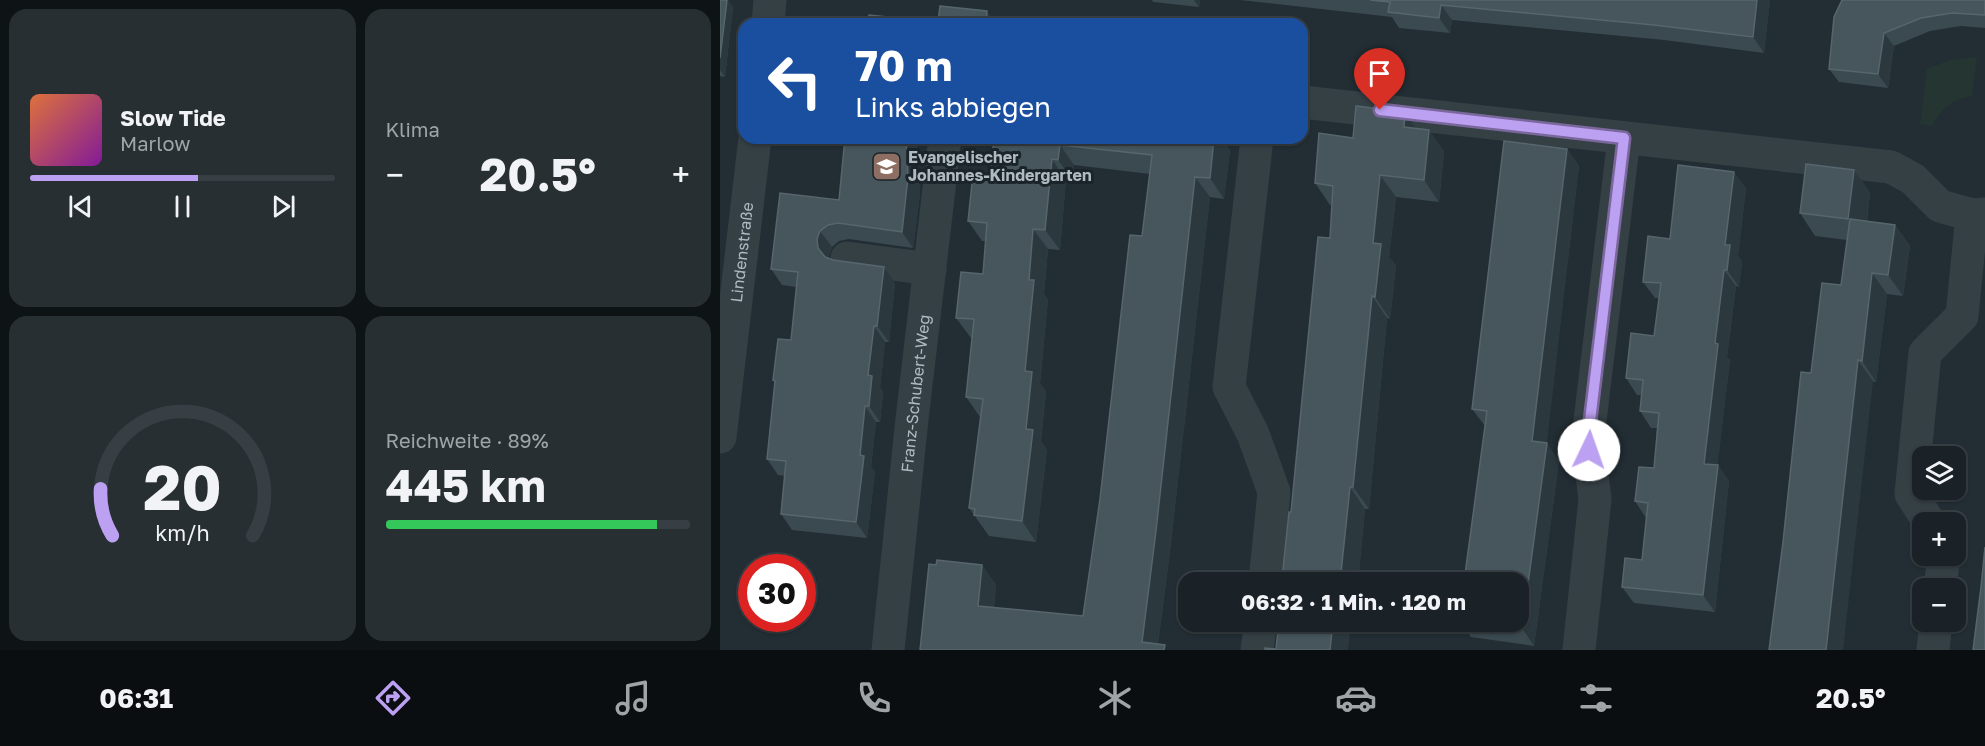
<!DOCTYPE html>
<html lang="de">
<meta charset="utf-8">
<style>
:root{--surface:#1a2227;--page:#272f33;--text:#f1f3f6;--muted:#9fa4a7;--line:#383f44;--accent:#bca0f2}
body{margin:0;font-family:"Golos Text",sans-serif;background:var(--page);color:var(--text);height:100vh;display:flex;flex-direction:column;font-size:22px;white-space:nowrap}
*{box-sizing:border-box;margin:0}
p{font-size:20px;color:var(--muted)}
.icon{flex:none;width:33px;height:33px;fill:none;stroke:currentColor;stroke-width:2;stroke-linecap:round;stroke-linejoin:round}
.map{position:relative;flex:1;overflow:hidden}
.side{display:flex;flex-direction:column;gap:9px;padding:9px;background:#0e1315;width:720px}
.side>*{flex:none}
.top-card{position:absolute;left:18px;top:18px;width:570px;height:126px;border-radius:18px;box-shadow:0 2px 4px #0004,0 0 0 2px var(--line);background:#1a4fa0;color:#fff;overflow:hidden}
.fabs{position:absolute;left:1192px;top:446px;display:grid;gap:12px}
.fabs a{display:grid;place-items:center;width:54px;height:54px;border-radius:12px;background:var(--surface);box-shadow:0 2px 4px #0004,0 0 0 2px var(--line);font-size:30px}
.speed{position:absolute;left:18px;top:554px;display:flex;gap:12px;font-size:30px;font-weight:700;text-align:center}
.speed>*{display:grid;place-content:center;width:78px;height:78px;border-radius:50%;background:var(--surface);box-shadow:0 2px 4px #0004,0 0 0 2px var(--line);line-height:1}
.speed .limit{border:9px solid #d22;background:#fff;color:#111}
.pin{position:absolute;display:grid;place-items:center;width:51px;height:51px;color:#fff;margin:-62px -26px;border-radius:50% 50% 50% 0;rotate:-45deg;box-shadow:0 0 6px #0007}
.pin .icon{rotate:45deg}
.me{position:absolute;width:66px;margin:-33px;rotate:3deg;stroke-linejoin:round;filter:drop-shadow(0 0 4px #0008)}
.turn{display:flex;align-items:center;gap:21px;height:126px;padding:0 18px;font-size:27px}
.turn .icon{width:78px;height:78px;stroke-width:2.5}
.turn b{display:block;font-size:42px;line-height:51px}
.big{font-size:45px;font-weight:700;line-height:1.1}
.side .card{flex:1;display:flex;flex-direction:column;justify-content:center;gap:9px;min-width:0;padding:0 21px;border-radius:18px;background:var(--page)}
.side .dial{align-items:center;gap:0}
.dial svg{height:156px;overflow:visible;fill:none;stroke:var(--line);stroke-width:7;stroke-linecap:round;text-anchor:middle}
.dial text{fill:var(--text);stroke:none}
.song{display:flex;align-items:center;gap:18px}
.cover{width:72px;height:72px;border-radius:9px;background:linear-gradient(135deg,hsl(20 70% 55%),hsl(290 70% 35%))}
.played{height:6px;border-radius:3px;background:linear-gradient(90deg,var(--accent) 55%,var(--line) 55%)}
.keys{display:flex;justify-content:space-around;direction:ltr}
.heat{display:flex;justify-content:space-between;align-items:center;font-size:33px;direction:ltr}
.charge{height:9px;border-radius:4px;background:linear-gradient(90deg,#34c759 89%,var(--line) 0)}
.side .tiles{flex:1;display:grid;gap:9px;grid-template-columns:repeat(2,1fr)}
.trip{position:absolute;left:458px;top:572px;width:351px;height:60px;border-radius:18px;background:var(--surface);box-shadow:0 2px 4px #0004,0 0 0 2px var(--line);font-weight:700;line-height:60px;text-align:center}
.tabs{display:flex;height:96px;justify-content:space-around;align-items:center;background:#0a0e10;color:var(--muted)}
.tabs .icon{width:42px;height:42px}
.tabs .selected{color:var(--accent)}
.tabs b{font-size:27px;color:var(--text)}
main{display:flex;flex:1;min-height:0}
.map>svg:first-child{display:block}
.green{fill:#243532}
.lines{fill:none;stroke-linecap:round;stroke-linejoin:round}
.minor{stroke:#354045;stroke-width:33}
.wall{fill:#3a4a50}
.shaded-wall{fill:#2b393f}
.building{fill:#46565c;stroke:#57666c;stroke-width:1.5}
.route-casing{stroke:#7a689d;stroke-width:15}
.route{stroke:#bca0f2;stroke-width:10}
.labels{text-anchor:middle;stroke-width:6;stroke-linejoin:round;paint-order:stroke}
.poi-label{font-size:16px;font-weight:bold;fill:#afbbc1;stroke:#1a2429;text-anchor:start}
.street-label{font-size:16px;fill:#afbbc1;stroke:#1a2429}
</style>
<main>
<section class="side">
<div class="tiles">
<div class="card">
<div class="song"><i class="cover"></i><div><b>Slow Tide</b><p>Marlow</p></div></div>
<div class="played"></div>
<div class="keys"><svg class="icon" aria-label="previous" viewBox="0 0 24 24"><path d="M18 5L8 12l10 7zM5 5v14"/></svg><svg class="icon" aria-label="pause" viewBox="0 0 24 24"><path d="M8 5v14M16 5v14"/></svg><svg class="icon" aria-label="next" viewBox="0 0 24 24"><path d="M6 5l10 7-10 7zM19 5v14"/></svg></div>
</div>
<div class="card"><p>Klima</p>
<div class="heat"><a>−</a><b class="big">20.5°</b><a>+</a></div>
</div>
<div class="card dial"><svg viewBox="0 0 100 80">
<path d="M14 69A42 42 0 1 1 86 69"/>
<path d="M14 69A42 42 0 0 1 8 45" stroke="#bca0f2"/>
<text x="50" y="56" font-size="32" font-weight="700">20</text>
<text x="50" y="72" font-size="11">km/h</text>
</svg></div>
<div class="card"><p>Reichweite · 89%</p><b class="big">445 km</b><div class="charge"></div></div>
</div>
</section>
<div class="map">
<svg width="1265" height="650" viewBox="0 0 1265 650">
<rect width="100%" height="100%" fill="#222e34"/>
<!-- green -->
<path class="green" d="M1257 57 1252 96C1233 99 1221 108 1212 126L1200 124 1207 69 1230 60Z"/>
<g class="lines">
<!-- minor -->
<g class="minor">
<polyline points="48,24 50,0"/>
<polyline points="582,102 1171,167 1193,179 1220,206 1252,215 1265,214"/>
<polyline points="537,138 509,387 533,434 554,492 545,582"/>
<polyline points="127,258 210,269"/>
<path id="s1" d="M0 437 35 138"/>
<polyline points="1209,522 1191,494 1205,353 1242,316 1252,215"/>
<polyline points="1220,588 1224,555"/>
<path id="s2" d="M168 650 192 419 225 138"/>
<polyline points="537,650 541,621"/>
<polyline points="859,650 875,499 869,450 870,421 904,138"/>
<polyline points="1213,650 1216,621"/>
</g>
</g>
<!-- wall -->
<g class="wall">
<polygon points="0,0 8,0 13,7 5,77 0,76"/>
<polygon points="432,0 480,0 479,7 433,2"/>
<polygon points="520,0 1050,0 1044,53 944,40 732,20 730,33 679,28 672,17"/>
<polygon points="1265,0 1265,28 1241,26 1210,31 1174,46 1168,88 1119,82 1109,69 1114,17"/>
<polygon points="697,129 709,130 724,152 719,202 676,197 669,257 676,266 670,319 667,318 649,509 645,509 638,582 563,582 562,579 610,238 612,205 610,205 595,183 633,138"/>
<polygon points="123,138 197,138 200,194 193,248 129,239 119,241 112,247 109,255 109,259 175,283 169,342 165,342 160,387 163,392 160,422 156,422 151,467 155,472 147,538 72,530 61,514 65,476 58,475 47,459 55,383 53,380 71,340 76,287 62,285 51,269 119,200 125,141"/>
<polygon points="274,138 501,138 510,150 504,199 490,197 450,551 438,644 200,650 216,565 262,565 276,585 274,608 363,616 422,236 430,174 354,165 353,180 346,180 340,250 328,249 324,294 328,300 320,383 326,392 321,441 327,450 316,542 269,536 249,508 260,417 246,397 252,338 251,338 236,318 263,274 266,241 262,241 248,221 270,175"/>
<polygon points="847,149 859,166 826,443 839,461 814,646 751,637 740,621 798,621 765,426 752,409"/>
<polygon points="1026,188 1018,256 1022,262 1019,287 1016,286 1007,357 1010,360 997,465 1009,481 995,612 914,603 902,587 922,560 926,518 915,501 934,468 937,428 931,428 920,411 922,395 917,395 906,378 934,336 939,298 935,298 923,282 950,239"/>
<polygon points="1150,192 1147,221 1175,225 1190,246 1183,296 1167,294 1156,382 1091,373 1121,285 1127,240 1095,236 1080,213"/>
</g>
<!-- shaded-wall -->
<g class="shaded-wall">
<polygon points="7,0 8,0 13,7 5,77 0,70 0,58"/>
<polygon points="474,0 480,0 479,7"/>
<polygon points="1037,0 1050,0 1044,53 1033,37"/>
<polygon points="721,5 732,20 730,33 719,18"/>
<polygon points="267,11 276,24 266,24"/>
<polygon points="1164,33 1174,46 1168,88 1158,74"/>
<polygon points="685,112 700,134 684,127"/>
<polygon points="709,130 724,152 719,202 704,180"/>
<polygon points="186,138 197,138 200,194 193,248 182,232"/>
<polygon points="494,138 501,138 510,150 504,199 490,178"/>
<polygon points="340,145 354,165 353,180 338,160"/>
<polygon points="847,149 859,166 825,459 812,441"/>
<polygon points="332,159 346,180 340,250 325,230"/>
<polygon points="1134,170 1150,192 1144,242 1128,219"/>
<polygon points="1014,172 1026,188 1018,256 1022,262 1019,287 1007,270 1005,245"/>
<polygon points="660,175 676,197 669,257 676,266 670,319 655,297 653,243"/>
<polygon points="475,177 490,197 450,551 437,650 422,642"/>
<polygon points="1175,225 1190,246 1183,296 1168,275"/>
<polygon points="313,229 328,249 324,294 328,300 320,383 326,392 321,441 327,450 316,542 302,521 306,429 305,371 309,280"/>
<polygon points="100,231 112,247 109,255 110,265 98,248 97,239"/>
<polygon points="164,267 175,283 169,342 157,326"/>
<polygon points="1004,270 1016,286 1007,357 1010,360 996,480 984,464 995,343"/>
<polygon points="1152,273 1167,294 1156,382 1142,361"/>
<polygon points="652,296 667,318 649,509 633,487"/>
<polygon points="154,326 165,342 160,387 163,392 160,422 149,406 148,375"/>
<polygon points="1138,360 1153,381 1123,650 1106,650"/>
<polygon points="145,406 156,422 151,467 155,472 147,538 136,522 140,455"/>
<polygon points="827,443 839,461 814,646 802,628"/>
<polygon points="998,465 1009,481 995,612 983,595"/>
<polygon points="630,487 645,509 638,582 620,582"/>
<polygon points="262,565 276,585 272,626 258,606"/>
<polygon points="613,621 631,621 628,650 610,650"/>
</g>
<!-- building -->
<g class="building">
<polygon points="0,0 7,0 0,58"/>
<polygon points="650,0 1037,0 1033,37 934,25 721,5 719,18 668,12 670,2"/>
<polygon points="1122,0 1265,0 1265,15 1232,13 1201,18 1164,33 1158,74 1109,69 1114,17"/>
<polygon points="220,6 267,11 266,24 148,24 149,15 218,22"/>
<polygon points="636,106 685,112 684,127 709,130 704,180 660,175 653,243 661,244 655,297 652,296 633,487 630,487 620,582 563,582 563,579 562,579 569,512 571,512 598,237 610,238 613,186 595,183 599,133 633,138"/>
<polygon points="125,138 186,138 188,177 182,232 118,223 108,225 100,231 97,239 98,248 105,257 113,260 164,267 157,326 154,326 148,375 152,376 149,406 145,406 140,455 144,456 136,522 61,514 66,461 47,459 55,381 53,380 58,339 71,340 78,272 51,269 60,193 119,200"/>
<polygon points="274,138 494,138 490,178 475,177 436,531 422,642 445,645 444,650 200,650 209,564 216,565 217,560 262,565 258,606 363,616 380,499 410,235 422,236 432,155 340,145 338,160 332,159 325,230 313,229 309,280 314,280 305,371 312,372 306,429 313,430 302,521 254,515 255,509 249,508 263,399 246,397 254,319 236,318 241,272 263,274 267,223 248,221 253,174 270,175"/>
<polygon points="784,141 847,149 812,441 827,443 802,628 747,621 798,621 798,582 744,582 767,411 752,409"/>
<polygon points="1086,164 1134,170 1128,219 1080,213"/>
<polygon points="958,165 1014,172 1005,245 1010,245 1007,270 1004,270 995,343 998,344 984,464 998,465 983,595 902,587 905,558 922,560 928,503 915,501 919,467 934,468 939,413 920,411 923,380 906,378 911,333 934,336 941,283 923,282 928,236 950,239"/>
<polygon points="1130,219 1175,225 1168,275 1152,273 1142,361 1138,360 1106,650 1049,650 1063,542 1081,372 1091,373 1102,283 1121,285"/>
<polygon points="1265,547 1265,650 1253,650 1261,587"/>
<polygon points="559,621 613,621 610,650 545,650 545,648 556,649"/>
</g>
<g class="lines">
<defs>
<polyline id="route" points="660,110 904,138 870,421 869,450"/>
</defs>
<!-- route casing -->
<use href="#route" class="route-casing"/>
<!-- route -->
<use href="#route" class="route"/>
</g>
<!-- icons -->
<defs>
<symbol id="school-square" viewBox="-11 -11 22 22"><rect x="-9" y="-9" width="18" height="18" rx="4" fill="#8d6e63" stroke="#1a2429"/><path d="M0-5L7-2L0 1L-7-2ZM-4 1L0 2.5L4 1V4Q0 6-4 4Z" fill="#fff"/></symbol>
</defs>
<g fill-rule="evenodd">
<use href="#school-square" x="150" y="150" width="33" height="33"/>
</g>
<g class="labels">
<!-- poi labels -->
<g class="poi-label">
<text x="188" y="163">Evangelischer<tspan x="188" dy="18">Johannes-Kindergarten</tspan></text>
</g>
<!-- street labels -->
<g class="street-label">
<text dy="6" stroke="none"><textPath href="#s1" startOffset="186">Lindenstraße</textPath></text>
<text dy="6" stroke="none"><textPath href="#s2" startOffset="258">Franz-Schubert-Weg</textPath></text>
</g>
</g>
</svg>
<div class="fabs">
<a><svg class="icon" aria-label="layers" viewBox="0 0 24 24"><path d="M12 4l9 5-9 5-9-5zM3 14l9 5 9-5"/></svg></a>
<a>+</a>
<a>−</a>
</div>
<div class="speed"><div class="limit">30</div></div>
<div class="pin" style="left:660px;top:110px;background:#d93025"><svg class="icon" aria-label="arrive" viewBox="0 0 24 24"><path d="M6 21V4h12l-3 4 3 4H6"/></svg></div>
<svg class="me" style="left:869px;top:450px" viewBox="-20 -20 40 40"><circle r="19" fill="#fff"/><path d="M0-13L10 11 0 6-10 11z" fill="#bca0f2"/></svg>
<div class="trip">06:32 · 1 Min. · 120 m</div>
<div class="top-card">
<div class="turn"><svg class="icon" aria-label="left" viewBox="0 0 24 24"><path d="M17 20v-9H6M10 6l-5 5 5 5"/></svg><div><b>70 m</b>Links abbiegen</div></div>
</div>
</div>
</main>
<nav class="tabs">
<b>06:31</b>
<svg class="icon selected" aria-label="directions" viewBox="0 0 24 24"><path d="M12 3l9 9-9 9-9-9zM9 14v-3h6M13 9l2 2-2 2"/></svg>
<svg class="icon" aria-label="music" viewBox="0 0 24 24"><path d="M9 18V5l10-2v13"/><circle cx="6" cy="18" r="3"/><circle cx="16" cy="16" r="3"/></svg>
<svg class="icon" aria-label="phone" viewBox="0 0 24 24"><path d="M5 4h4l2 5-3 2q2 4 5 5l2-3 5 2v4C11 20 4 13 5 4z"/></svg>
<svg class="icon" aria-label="climate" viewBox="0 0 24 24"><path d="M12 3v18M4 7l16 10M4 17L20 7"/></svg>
<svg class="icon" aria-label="car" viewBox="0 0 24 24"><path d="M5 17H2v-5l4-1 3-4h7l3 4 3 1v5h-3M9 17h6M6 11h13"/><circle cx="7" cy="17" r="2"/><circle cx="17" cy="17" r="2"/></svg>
<svg class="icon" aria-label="filters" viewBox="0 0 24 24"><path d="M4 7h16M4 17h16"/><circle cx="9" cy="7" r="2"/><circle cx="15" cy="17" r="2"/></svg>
<b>20.5°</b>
</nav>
